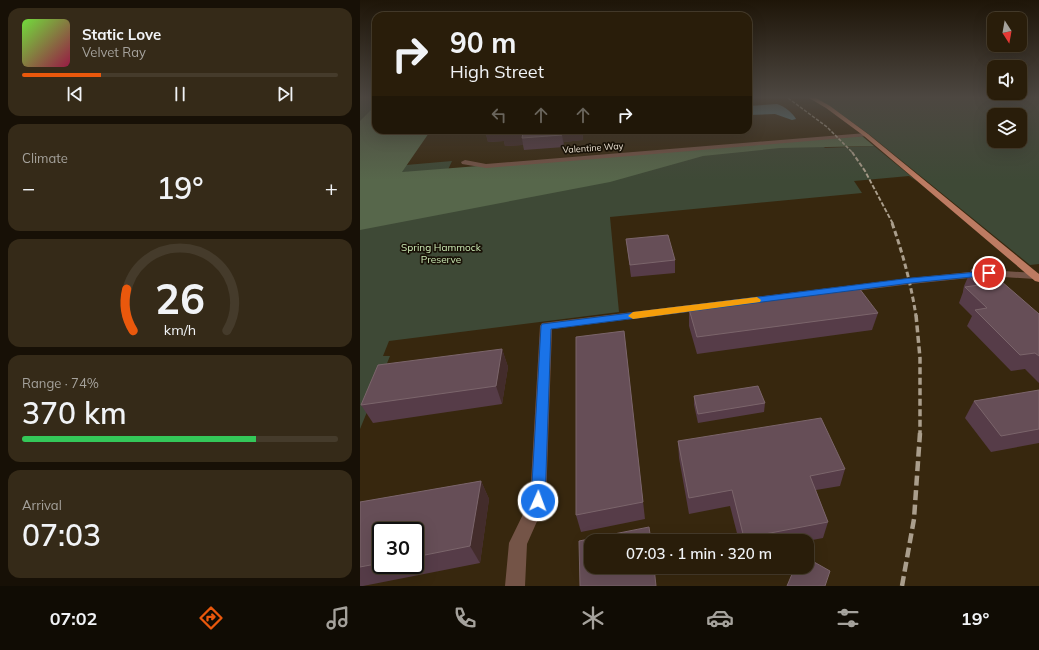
<!DOCTYPE html>
<meta charset="utf-8">
<style>
:root{--surface:#291d0a;--page:#352a18;--text:#f1f3f6;--muted:#a5a29c;--line:#453b2b;--accent:#ea580c}
body{margin:0;font-family:Mulish,sans-serif;background:var(--page);color:var(--text);height:100vh;display:flex;flex-direction:column;font-size:15px;white-space:nowrap}
*{box-sizing:border-box;margin:0}
p{font-size:13px;color:var(--muted)}
.icon{flex:none;width:22px;height:22px;fill:none;stroke:currentColor;stroke-width:2;stroke-linecap:round;stroke-linejoin:round}
.map{position:relative;flex:1;overflow:hidden}
.panel{display:flex;flex-direction:column;gap:8px;padding:8px;background:#171006;width:360px}
.panel>*{flex:none}
.hud{position:absolute;left:12px;top:12px;width:380px;height:122px;border-radius:12px;box-shadow:0 4px 16px #0002,0 0 0 1px var(--line);background:#291d0a;color:var(--text);overflow:hidden}
.needle{width:26px;rotate:169deg}
.controls{position:absolute;left:627px;top:12px;display:grid;gap:8px}
.controls a{display:grid;place-items:center;width:40px;height:40px;border-radius:8px;background:var(--surface);box-shadow:0 4px 16px #0002,0 0 0 1px var(--line);font-size:20px}
.speed{position:absolute;left:12px;top:522px;display:flex;gap:8px;font-size:20px;font-weight:700;text-align:center}
.speed>*{display:grid;place-content:center;width:52px;height:52px;border-radius:50%;background:var(--surface);box-shadow:0 4px 16px #0002,0 0 0 1px var(--line);line-height:1}
.speed .limit{border:2px solid #111;border-radius:6px;background:#fff;color:#111}
.pin{position:absolute;display:grid;place-items:center;width:34px;height:34px;color:#fff;margin:-17px;border:2px solid #fff;border-radius:50%;box-shadow:0 1px 4px #0007}
.me{position:absolute;width:44px;margin:-22px;rotate:2deg;stroke-linejoin:round;filter:drop-shadow(0 0 3px #0008)}
.turn{display:flex;align-items:center;gap:14px;height:84px;padding:0 12px;font-size:18px}
.turn .icon{width:52px;height:52px;stroke-width:2.5}
.turn b{display:block;font-size:28px;line-height:34px}
.lanes{display:flex;align-items:center;height:38px;padding:0 12px;background:#0003;justify-content:center;gap:20px;direction:ltr}
.lanes .off{opacity:.35}
.big{font-size:30px;font-weight:600;line-height:1.1}
.panel .card{flex:1;display:flex;flex-direction:column;justify-content:center;gap:6px;min-width:0;padding:0 14px;border-radius:12px;background:var(--page)}
.panel .dial{align-items:center;gap:0}
.dial svg{height:104px;overflow:visible;fill:none;stroke:var(--line);stroke-width:7;stroke-linecap:round;text-anchor:middle}
.dial text{fill:var(--text);stroke:none}
.song{display:flex;align-items:center;gap:12px}
.cover{width:48px;height:48px;border-radius:6px;background:linear-gradient(135deg,hsl(100 70% 55%),hsl(340 70% 35%))}
.played{height:4px;border-radius:2px;background:linear-gradient(90deg,var(--accent) 25%,var(--line) 25%)}
.keys{display:flex;justify-content:space-around;direction:ltr}
.heat{display:flex;justify-content:space-between;align-items:center;font-size:22px;direction:ltr}
.charge{height:6px;border-radius:3px;background:linear-gradient(90deg,#34c759 74%,var(--line) 0)}
.trip{position:absolute;left:224px;top:534px;width:230px;height:40px;border-radius:12px;background:var(--surface);box-shadow:0 4px 16px #0002,0 0 0 1px var(--line);font-weight:600;line-height:40px;text-align:center}
.menu{display:flex;height:64px;justify-content:space-around;align-items:center;background:#100c04;color:var(--muted)}
.menu .icon{width:28px;height:28px}
.menu .current{color:var(--accent)}
.menu b{font-size:18px;color:var(--text)}
main{display:flex;flex:1;min-height:0}
.map>svg:first-child{display:block}
.green{fill:#3e4936;fill-rule:evenodd}
.forest{fill:#57674b}
.water{fill:#587f89}
.lines{fill:none;stroke-linecap:round;stroke-linejoin:round}
.minor{fill:#745447;fill-rule:evenodd}
.primary{fill:#bd7b62;fill-rule:evenodd}
.rail-far4{stroke:#aa9e8c;stroke-width:1.5;stroke-dasharray:3.5 1.5;stroke-linecap:butt}
.rail-far3{stroke:#aa9e8c;stroke-width:2;stroke-dasharray:4.5 2;stroke-linecap:butt}
.rail-far2{stroke:#aa9e8c;stroke-width:3;stroke-dasharray:5.5 3;stroke-linecap:butt}
.rail-far1{stroke:#aa9e8c;stroke-width:3.5;stroke-dasharray:7 3.5;stroke-linecap:butt}
.rail{stroke:#aa9e8c;stroke-width:4.5;stroke-dasharray:10 4.5;stroke-linecap:butt}
.wall{fill:#563c48;fill-rule:evenodd}
.shaded-wall{fill:#432c2b}
.building{fill:#664e57;stroke:#7b656b}
.route{fill:#1a73e8;stroke:#114b97}
.slow{fill:#f59e0b}
.labels{text-anchor:middle;stroke-width:3.5;stroke-linejoin:round;paint-order:stroke}
.far-street-label{font-size:9px;fill:#ece2d3;stroke:#191207}
.park-label{font-size:10px;fill:#ccebb6;stroke:#191207}
</style>
<main>
<section class="panel">
<div class="card">
<div class="song"><i class="cover"></i><div><b>Static Love</b><p>Velvet Ray</p></div></div>
<div class="played"></div>
<div class="keys"><svg class="icon" aria-label="previous" viewBox="0 0 24 24"><path d="M18 5L8 12l10 7zM5 5v14"/></svg><svg class="icon" aria-label="pause" viewBox="0 0 24 24"><path d="M8 5v14M16 5v14"/></svg><svg class="icon" aria-label="next" viewBox="0 0 24 24"><path d="M6 5l10 7-10 7zM19 5v14"/></svg></div>
</div>
<div class="card"><p>Climate</p>
<div class="heat"><a>−</a><b class="big">19°</b><a>+</a></div>
</div>
<div class="card dial"><svg viewBox="0 0 100 80">
<path d="M14 69A42 42 0 1 1 86 69"/>
<path d="M14 69A42 42 0 0 1 9 37" stroke="#ea580c"/>
<text x="50" y="56" font-size="32" font-weight="700">26</text>
<text x="50" y="72" font-size="11">km/h</text>
</svg></div>
<div class="card"><p>Range · 74%</p><b class="big">370 km</b><div class="charge"></div></div>
<div class="card"><p>Arrival</p><b class="big">07:03</b></div>
</section>
<div class="map">
<svg width="679" height="586" viewBox="0 0 679 586">
<rect width="100%" height="100%" fill="#37270e"/>
<!-- green -->
<g class="green">
<polygon points="0,98 16,98 16,121 0,140"/>
<path d="M456 98H679V264L670 265 510 135 471 107ZM634 115H660V141H634Z"/>
<polygon points="460,143 465,148 514,146 558,182 549,176 494,181 502,193 250,217 259,312 29,341 23,356 30,356 0,429 0,169 92,161 87,172"/>
</g>
<!-- forest -->
<polygon class="forest" points="16,105 16,130 71,130 42,172 502,136 514,146 420,148 343,156 250,182 0,230 0,121"/>
<!-- water -->
<path class="water" d="M417 104C424 106 433 113 436 119L432 120 415 114 388 115V106Z"/>
<g class="lines">
<!-- minor -->
<g class="minor">
<polygon points="506,133 509,135 508,136 126,168 102,164 101,162 105,160 126,164"/>
<polygon points="629,270 675,273 679,274 679,278 675,279 629,276 551,284 192,329 186,501 167,544 165,586 145,586 149,543 170,500 180,326 182,323 551,278"/>
</g>
<!-- primary -->
<polygon class="primary" points="449,98 456,98 470,106 508,134 679,274 679,282 675,281 504,136 466,108"/>
<!-- rail-far4 -->
<polyline class="rail-far4" points="428,98 467,127 493,153"/>
<!-- rail-far3 -->
<polyline class="rail-far3" points="492,152 505,171 533,224"/>
<!-- rail-far2 -->
<path class="rail-far2" d="M532 223C543 254 551 284 556 316"/>
<!-- rail-far1 -->
<polyline class="rail-far1" points="556,315 560,358 560,434"/>
<!-- rail -->
<polyline class="rail" points="542,586 554,519 560,433"/>
</g>
<!-- wall -->
<g class="wall">
<polygon points="125,130 222,130 223,140 204,142 204,147 164,150 163,145 145,146 144,141 128,142"/>
<polygon points="266,239 315,260 315,273 271,277"/>
<polygon points="611,270 679,314 679,383 665,369 651,371 607,326 612,316 599,303 603,292 603,291 604,286"/>
<polygon points="329,309 518,313 512,330 337,354 329,326"/>
<polygon points="264,331 285,519 221,532 216,515"/>
<polygon points="142,349 148,367 142,404 13,423 1,405"/>
<polygon points="679,390 679,443 631,452 605,418 614,401"/>
<polygon points="334,396 405,403 404,412 338,423 334,405"/>
<polygon points="318,441 485,469 480,486 456,490 468,522 463,538 447,541 379,541 370,506 329,514 319,458"/>
<path d="M121 481 129 499 120 563 3 586H0V502ZM21 531H55V565H21Z"/>
</g>
<!-- shaded-wall -->
<g class="shaded-wall">
<polygon points="125,130 144,130 163,133 162,138 163,145 145,146 144,141 128,142"/>
<polygon points="202,130 222,130 223,140 204,142 204,147 202,135"/>
<polygon points="142,349 148,367 142,404 136,386"/>
<polygon points="121,481 129,499 120,563 110,546"/>
</g>
<!-- building -->
<g class="building">
<polygon points="144,130 203,130 202,130 202,135 162,138 163,133 143,134"/>
<polygon points="308,235 315,260 270,265 266,239"/>
<polygon points="626,268 679,314 679,356 675,353 660,355 615,310 627,308 605,287 619,285 609,276 616,275 611,270"/>
<polygon points="499,288 518,313 337,337 329,309"/>
<polygon points="264,331 283,502 216,515 216,337"/>
<polygon points="142,349 136,386 1,405 18,365"/>
<polygon points="398,386 405,403 338,414 334,396"/>
<polygon points="679,390 679,429 641,436 614,401"/>
<polygon points="461,418 485,469 450,476 468,522 384,538 372,490 329,498 318,441"/>
<polygon points="121,481 110,546 55,557 55,531 21,531 21,563 0,567 0,502"/>
<polygon points="289,527 291,541 231,541 231,567 294,567 296,586 220,586 219,541"/>
<polygon points="447,558 470,571 465,586 427,586 435,567 447,567"/>
</g>
<!-- sky -->
<linearGradient id="sky" x2="0" y2="1"><stop stop-color="#1e1508"/><stop offset="0.54" stop-color="#4d4741"/><stop offset="1" stop-color="#4d4741" stop-opacity="0"/></linearGradient>
<rect width="679" height="180" fill="url(#sky)"/>
<!-- route -->
<polygon class="route" points="629,271 633,273 632,275 551,283 191,329 185,501 183,506 178,508 173,506 171,501 181,326 182,324 551,278"/>
<!-- slow -->
<polygon class="slow" points="397,297 401,300 400,302 273,319 268,316 273,312"/>
<g class="labels">
<!-- far-street labels -->
<g class="far-street-label">
<text transform="translate(233 148) rotate(-4)" y="3">Valentine Way</text>
</g>
<!-- park labels -->
<g class="park-label">
<text x="81" y="251">Spring Hammock<tspan x="81" dy="12">Preserve</tspan></text>
</g>
</g>
</svg>
<div class="controls">
<a><svg class="needle" viewBox="-14 -14 28 28"><path d="M0-13l5 13h-10z" fill="#e53935"/><path d="M0 13l5-13h-10z" fill="#a5a29c"/></svg></a>
<a><svg class="icon" aria-label="sound" viewBox="0 0 24 24"><path d="M4 9h4l5-4v14l-5-4H4zM17 9q2 3 0 6"/></svg></a>
<a><svg class="icon" aria-label="layers" viewBox="0 0 24 24"><path d="M12 4l9 5-9 5-9-5zM3 14l9 5 9-5"/></svg></a>
</div>
<div class="speed"><div class="limit">30</div></div>
<div class="pin" style="left:629px;top:273px;background:#d93025"><svg class="icon" aria-label="arrive" viewBox="0 0 24 24"><path d="M6 21V4h12l-3 4 3 4H6"/></svg></div>
<svg class="me" style="left:178px;top:501px" viewBox="-20 -20 40 40"><circle r="17" fill="#1a73e8" stroke="#fff" stroke-width="3"/><path d="M0-11L8 9 0 5-8 9z" fill="#fff"/></svg>
<div class="trip">07:03 · 1 min · 320 m</div>
<div class="hud">
<div class="turn"><svg class="icon" aria-label="right" viewBox="0 0 24 24"><path d="M7 20v-9h11M14 6l5 5-5 5"/></svg><div><b>90 m</b>High Street</div></div>
<div class="lanes"><svg class="icon off" aria-label="left" viewBox="0 0 24 24"><path d="M17 20v-9H6M10 6l-5 5 5 5"/></svg><svg class="icon off" aria-label="ahead" viewBox="0 0 24 24"><path d="M12 20V5M6 11l6-6 6 6"/></svg><svg class="icon off" aria-label="ahead" viewBox="0 0 24 24"><path d="M12 20V5M6 11l6-6 6 6"/></svg><svg class="icon" aria-label="right" viewBox="0 0 24 24"><path d="M7 20v-9h11M14 6l5 5-5 5"/></svg></div>
</div>
</div>
</main>
<nav class="menu">
<b>07:02</b>
<svg class="icon current" aria-label="directions" viewBox="0 0 24 24"><path d="M12 3l9 9-9 9-9-9zM9 14v-3h6M13 9l2 2-2 2"/></svg>
<svg class="icon" aria-label="music" viewBox="0 0 24 24"><path d="M9 18V5l10-2v13"/><circle cx="6" cy="18" r="3"/><circle cx="16" cy="16" r="3"/></svg>
<svg class="icon" aria-label="phone" viewBox="0 0 24 24"><path d="M5 4h4l2 5-3 2q2 4 5 5l2-3 5 2v4C11 20 4 13 5 4z"/></svg>
<svg class="icon" aria-label="climate" viewBox="0 0 24 24"><path d="M12 3v18M4 7l16 10M4 17L20 7"/></svg>
<svg class="icon" aria-label="car" viewBox="0 0 24 24"><path d="M5 17H2v-5l4-1 3-4h7l3 4 3 1v5h-3M9 17h6M6 11h13"/><circle cx="7" cy="17" r="2"/><circle cx="17" cy="17" r="2"/></svg>
<svg class="icon" aria-label="filters" viewBox="0 0 24 24"><path d="M4 7h16M4 17h16"/><circle cx="9" cy="7" r="2"/><circle cx="15" cy="17" r="2"/></svg>
<b>19°</b>
</nav>
